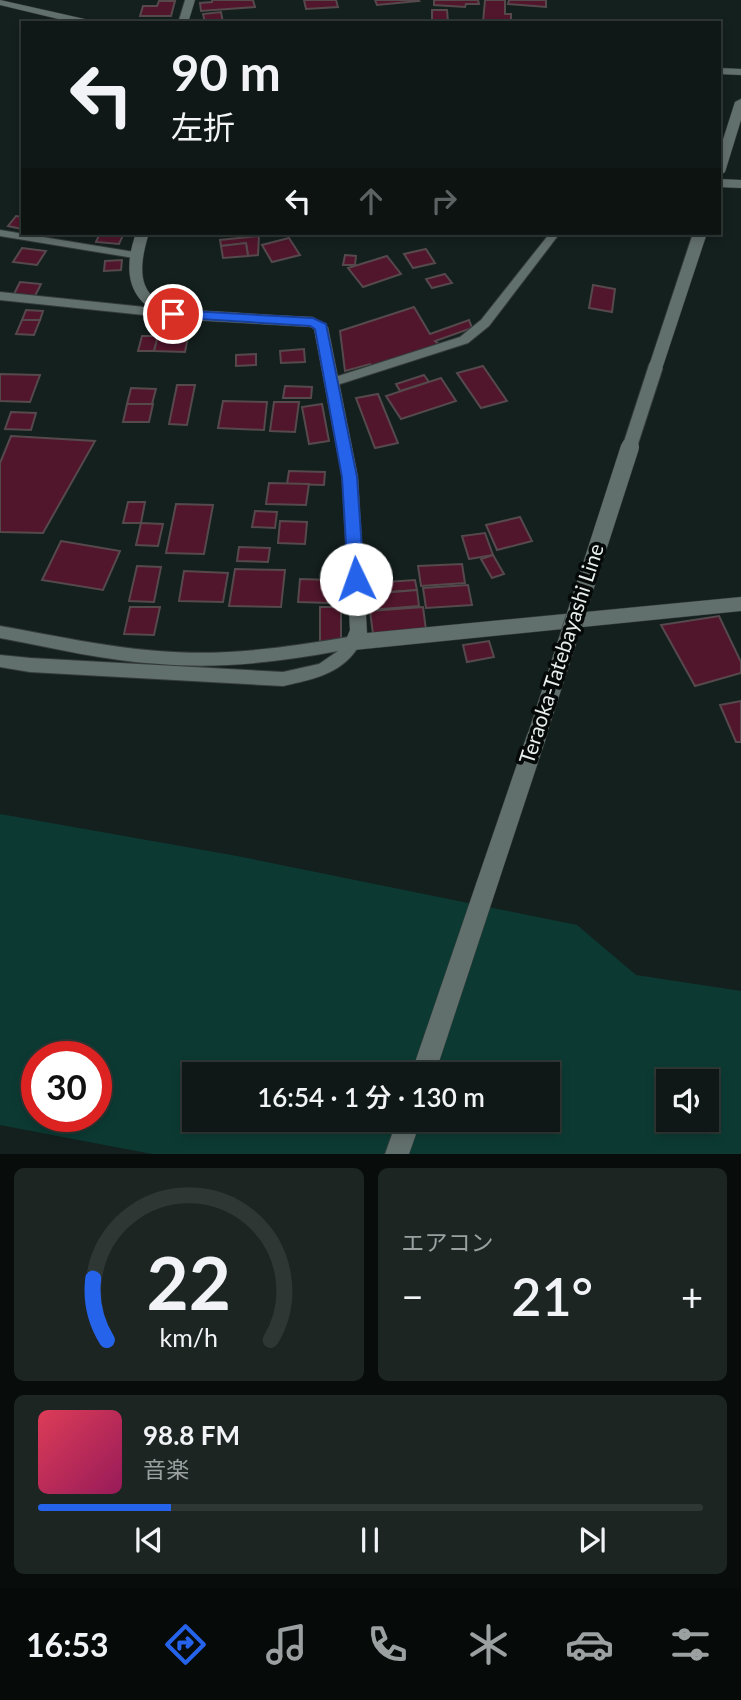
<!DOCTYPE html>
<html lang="ja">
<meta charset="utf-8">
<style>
:root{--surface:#0f1816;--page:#1d2523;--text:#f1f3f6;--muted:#9ba0a1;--line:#2f3735;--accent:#2563eb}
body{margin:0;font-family:Lato,"Noto Sans JP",sans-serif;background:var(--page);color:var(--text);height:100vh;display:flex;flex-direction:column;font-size:26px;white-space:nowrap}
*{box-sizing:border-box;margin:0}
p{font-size:23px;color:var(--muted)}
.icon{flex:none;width:38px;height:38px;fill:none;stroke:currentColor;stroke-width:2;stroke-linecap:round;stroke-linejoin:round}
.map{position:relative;height:1154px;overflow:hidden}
.sheet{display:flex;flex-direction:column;gap:14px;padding:14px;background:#080d0c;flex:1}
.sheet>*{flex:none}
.hud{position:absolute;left:21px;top:21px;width:700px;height:214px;border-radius:0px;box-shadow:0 4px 10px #0003,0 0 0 2px var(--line);background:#0f1816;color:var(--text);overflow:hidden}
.buttons{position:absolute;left:656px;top:1069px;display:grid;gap:14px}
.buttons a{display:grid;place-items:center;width:63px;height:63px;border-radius:0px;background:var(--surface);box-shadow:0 4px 10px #0003,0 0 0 2px var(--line);font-size:35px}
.speed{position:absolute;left:21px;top:1041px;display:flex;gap:14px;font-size:35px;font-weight:700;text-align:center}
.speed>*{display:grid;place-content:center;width:91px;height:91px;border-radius:50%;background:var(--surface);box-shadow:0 4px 10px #0003,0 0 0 2px var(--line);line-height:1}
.speed .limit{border:10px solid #d22;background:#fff;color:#111}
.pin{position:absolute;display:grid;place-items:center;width:60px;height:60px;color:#fff;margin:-30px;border:4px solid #fff;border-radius:50%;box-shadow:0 2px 7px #0007}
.me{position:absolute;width:77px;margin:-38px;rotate:357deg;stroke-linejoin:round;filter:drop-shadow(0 0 5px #0008)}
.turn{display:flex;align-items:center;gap:24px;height:147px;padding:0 35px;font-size:32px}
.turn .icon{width:91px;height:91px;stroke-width:2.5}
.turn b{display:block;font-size:49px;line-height:60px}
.lanes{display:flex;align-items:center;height:66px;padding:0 35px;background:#0003;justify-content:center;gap:35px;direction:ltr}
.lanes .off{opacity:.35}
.big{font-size:52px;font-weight:600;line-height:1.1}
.sheet .widget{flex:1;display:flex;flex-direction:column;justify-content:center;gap:10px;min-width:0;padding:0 24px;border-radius:10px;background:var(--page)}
.sheet .dial{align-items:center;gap:0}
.dial svg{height:182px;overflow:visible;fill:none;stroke:var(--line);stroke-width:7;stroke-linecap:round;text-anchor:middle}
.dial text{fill:var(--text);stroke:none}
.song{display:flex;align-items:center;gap:21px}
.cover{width:84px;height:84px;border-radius:10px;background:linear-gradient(135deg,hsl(350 70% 55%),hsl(330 70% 35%))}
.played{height:7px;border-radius:4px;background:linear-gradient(90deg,var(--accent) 20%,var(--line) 20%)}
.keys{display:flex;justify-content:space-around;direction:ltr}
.heat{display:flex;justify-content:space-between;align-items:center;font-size:38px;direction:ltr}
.sheet .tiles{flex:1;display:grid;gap:14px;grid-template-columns:1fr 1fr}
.widget:last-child{grid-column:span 2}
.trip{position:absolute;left:182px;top:1062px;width:378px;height:70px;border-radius:0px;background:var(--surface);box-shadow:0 4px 10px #0003,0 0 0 2px var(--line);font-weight:600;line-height:70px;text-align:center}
.tabs{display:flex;height:112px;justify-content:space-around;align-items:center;background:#060a09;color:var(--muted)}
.tabs .icon{width:49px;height:49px}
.tabs .active{color:var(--accent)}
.tabs b{font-size:32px;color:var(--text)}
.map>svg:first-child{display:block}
.green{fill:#0c3a33;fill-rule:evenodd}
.building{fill:#52162c;stroke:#55494c;stroke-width:2}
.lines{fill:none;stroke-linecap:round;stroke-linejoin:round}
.service-casing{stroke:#343c3a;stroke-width:2}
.minor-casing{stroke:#343c3a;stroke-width:1}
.secondary-casing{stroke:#343c3a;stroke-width:1}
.service{fill:#62706d;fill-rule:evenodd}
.minor{fill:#62706d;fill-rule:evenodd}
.secondary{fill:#62706d;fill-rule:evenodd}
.secondary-bridge-far1-casing{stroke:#343c3a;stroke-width:16;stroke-linecap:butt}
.secondary-bridge-casing{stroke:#343c3a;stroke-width:19;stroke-linecap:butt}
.secondary-bridge-far1{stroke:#62706d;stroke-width:14}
.secondary-bridge{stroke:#62706d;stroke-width:18}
.route{fill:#2563eb;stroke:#184099;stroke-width:2}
.labels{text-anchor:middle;stroke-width:7;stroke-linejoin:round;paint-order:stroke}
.street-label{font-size:21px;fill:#e7efed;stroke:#050908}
</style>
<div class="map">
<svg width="741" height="1154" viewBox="0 0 741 1154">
<rect width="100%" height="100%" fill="#14201e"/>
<!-- green -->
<path class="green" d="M0 814 237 856 577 925 636 975 741 991V1154H152L0 1125ZM37 1057H96V1116H37ZM194 1074H548V1120H194ZM668 1082H707V1120H668Z"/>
<!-- building -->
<g class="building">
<polygon points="212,0 253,0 255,7 201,11 200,3 212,2"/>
<polygon points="304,0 336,0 338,7 306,9"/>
<polygon points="375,0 418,0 419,1 377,5"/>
<polygon points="434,0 478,0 479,4 466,4 465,7 434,5"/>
<polygon points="485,0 505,0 505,14 511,14 511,23 483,22"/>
<polygon points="509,0 546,0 546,7 508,4"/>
<polygon points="159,1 175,1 171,16 140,16 143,6 157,6"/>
<polygon points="432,10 447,10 448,22 432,22"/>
<polygon points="221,12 223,23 205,23 203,14"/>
<polygon points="16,216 23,217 22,229 8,226"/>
<polygon points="100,233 124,233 119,244 96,242"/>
<polygon points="259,236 258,255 248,256 246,243 221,246 220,240"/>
<polygon points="289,238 300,255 272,262 262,245"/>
<polygon points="246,243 248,256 223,258 221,246"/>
<polygon points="22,248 46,251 37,265 13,262"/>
<polygon points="426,249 435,263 413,268 404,254"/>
<polygon points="345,255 356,256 355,265 343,265"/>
<polygon points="387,256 401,274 363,287 348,268"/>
<polygon points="122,260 121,270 104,271 105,261"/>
<polygon points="445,274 452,283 432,288 426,279"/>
<polygon points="20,282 41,284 35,296 14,294"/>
<polygon points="593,285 615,289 612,312 589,308"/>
<polygon points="414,307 430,334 469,320 472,328 435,341 440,345 373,367 370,364 345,371 340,331"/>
<polygon points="26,310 43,311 40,320 22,320"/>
<polygon points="22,320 40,320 34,335 16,334"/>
<polygon points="154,329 189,330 188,337 152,336"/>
<polygon points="142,336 158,336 154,351 138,351"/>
<polygon points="158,336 188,337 185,352 154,351"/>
<polygon points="304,349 305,362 281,363 280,351"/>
<polygon points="256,354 256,365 236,366 236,355"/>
<polygon points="483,366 507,401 481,408 457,373"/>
<polygon points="0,374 40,375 30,402 0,401"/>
<polygon points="424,375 429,382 400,391 396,384"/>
<polygon points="441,378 456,401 401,419 386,396"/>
<polygon points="177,385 195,385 187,425 169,424"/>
<polygon points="285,386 312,387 311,398 283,398"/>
<polygon points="131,388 156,389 152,404 127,404"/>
<polygon points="378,394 398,443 375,448 356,398"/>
<polygon points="223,401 267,402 264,430 218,428"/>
<polygon points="274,402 299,402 295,432 270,431"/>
<polygon points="127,404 153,404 149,422 123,422"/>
<polygon points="322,404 329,441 309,444 302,407"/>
<polygon points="11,412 36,413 31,430 5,429"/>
<polygon points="11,436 95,441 43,533 0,532 0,463"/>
<polygon points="289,471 325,472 324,485 287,484"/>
<polygon points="269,483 309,484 306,505 266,504"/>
<polygon points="128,502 145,502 141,523 123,523"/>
<polygon points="176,504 213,505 204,554 166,553"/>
<polygon points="255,511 277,512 275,528 252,527"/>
<polygon points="520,517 532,541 497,550 486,525"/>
<polygon points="280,521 307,522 305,544 278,543"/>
<polygon points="141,523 163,524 158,546 136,545"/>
<polygon points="485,533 493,555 469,559 462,536"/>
<polygon points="61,541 120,551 103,590 42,580"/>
<polygon points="239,547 270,548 268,562 237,561"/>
<polygon points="493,555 504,574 492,578 481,559"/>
<polygon points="462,564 465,583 421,586 418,566"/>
<polygon points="137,566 161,567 154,602 129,601"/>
<polygon points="235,569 285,570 281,607 229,606"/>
<polygon points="184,571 228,573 223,602 179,601"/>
<polygon points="300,579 332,580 331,603 298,602"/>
<polygon points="415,580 417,590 387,592 386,582"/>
<polygon points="468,585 472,605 426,608 423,588"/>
<polygon points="417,590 419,606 370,610 369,594"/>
<polygon points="130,607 160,607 154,635 124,634"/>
<rect x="320" y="607" width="21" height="36"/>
<polygon points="423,607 426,630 373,634 370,611"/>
<polygon points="719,616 741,662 741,673 695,686 661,625"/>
<polygon points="489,641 494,657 467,662 463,645"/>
<polygon points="741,701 741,742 736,742 720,705"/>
</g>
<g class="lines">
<defs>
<g id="service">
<polygon points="0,230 134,252 139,255 134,258 0,236"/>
<polygon points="550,233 560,233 489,326 468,343 337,385 329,385 327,382 329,379 460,337 481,320"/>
<polygon points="0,292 173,310 179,314 173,318 0,300"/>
<path d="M0 626C52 635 105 647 158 651 224 657 289 647 354 636L359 638 361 642C345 673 315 679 283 686L30 672 0 667V655L30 658 283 672 319 664 338 651C279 662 219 669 160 664 106 661 53 648 0 638Z"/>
</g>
<g id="minor">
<polygon points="0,0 89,20 94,23 75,23 0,5"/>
<polygon points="185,0 195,0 188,23 178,23"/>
<polygon points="719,68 741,69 741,75 719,74"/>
<polygon points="719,179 741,180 741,188 719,187"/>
<path d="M136 233H149C125 308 168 309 227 312 256 314 284 316 313 317L328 327 358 477 367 633 741 597V611L354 650 348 648 345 642 350 630 342 477 314 329 310 327 173 319C128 305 122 273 136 233Z"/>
</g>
<g id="secondary">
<polygon points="741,99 741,120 725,172 719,176 719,152 735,102"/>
<polygon points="693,233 707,233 663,366 656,371 651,370 649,366"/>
<polygon points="537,726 544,729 547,735 435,1074 411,1074 527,735 530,729"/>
<polygon points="397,1120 421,1120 409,1154 385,1154"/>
</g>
</defs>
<!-- service casing -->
<use href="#service" class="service-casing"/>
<!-- minor casing -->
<use href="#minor" class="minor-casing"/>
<!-- secondary casing -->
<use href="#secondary" class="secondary-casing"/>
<!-- service -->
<use href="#service" class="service"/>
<!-- minor -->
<use href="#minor" class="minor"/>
<!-- secondary -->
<use href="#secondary" class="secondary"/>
<defs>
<polyline id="secondary-bridge-far1" points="629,449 656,366"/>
<polyline id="secondary-bridge" points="537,735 630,447"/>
</defs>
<!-- secondary-bridge-far1 casing -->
<use href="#secondary-bridge-far1" class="secondary-bridge-far1-casing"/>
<!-- secondary-bridge casing -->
<use href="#secondary-bridge" class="secondary-bridge-casing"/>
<!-- secondary-bridge-far1 -->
<use href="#secondary-bridge-far1" class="secondary-bridge-far1"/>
<!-- secondary-bridge -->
<use href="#secondary-bridge" class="secondary-bridge"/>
</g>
<!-- route -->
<polygon class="route" points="173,310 313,318 326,324 357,477 364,579 361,584 350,584 348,579 342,477 315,329 310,326 168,317 168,311"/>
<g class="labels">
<!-- street labels -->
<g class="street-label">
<text transform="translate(562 654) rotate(-72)" y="7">Teraoka-Tatebayashi Line</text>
</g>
</g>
</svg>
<div class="buttons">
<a><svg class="icon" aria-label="sound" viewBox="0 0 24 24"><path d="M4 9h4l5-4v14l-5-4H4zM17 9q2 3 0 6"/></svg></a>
</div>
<div class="speed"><div class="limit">30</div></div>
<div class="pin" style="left:173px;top:314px;background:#d93025"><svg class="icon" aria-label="arrive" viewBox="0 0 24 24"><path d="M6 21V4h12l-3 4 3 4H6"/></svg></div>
<svg class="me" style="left:356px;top:579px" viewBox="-20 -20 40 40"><circle r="19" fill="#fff"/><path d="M0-13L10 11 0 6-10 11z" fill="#2563eb"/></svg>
<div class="trip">16:54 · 1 分 · 130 m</div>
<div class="hud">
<div class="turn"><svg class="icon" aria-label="left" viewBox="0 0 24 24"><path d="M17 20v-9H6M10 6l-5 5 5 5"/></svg><div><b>90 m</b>左折</div></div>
<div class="lanes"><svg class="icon" aria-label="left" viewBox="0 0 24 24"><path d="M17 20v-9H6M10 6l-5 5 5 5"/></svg><svg class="icon off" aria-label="ahead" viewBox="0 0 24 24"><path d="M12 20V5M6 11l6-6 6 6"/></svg><svg class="icon off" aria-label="right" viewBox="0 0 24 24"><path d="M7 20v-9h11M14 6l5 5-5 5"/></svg></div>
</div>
</div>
<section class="sheet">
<div class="tiles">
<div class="widget dial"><svg viewBox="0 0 100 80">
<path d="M14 69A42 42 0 1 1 86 69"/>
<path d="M14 69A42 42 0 0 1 8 42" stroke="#2563eb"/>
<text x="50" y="56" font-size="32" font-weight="700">22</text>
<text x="50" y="72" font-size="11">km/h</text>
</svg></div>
<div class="widget"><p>エアコン</p>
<div class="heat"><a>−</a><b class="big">21°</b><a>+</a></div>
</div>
<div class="widget">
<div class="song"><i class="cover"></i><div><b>98.8 FM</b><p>音楽</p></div></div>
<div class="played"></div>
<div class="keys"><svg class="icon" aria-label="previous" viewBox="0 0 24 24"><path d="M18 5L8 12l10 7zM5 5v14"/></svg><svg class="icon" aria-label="pause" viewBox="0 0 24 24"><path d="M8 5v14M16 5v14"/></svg><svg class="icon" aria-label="next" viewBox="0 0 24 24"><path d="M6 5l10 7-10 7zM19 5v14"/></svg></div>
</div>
</div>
</section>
<nav class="tabs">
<b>16:53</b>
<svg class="icon active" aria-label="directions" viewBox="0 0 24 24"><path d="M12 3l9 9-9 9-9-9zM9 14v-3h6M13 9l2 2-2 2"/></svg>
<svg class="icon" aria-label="music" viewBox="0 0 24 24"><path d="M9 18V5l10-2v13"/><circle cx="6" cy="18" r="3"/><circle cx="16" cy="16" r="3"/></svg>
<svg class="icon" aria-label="phone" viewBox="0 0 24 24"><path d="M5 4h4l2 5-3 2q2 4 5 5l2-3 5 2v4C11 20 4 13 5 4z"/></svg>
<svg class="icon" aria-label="climate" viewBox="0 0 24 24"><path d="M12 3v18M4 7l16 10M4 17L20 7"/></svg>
<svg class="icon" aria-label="car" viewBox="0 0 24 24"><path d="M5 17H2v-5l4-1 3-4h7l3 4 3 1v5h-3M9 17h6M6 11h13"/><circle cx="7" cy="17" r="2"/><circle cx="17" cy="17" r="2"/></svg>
<svg class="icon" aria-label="filters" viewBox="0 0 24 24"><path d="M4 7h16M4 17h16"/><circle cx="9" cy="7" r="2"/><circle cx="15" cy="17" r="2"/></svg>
</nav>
